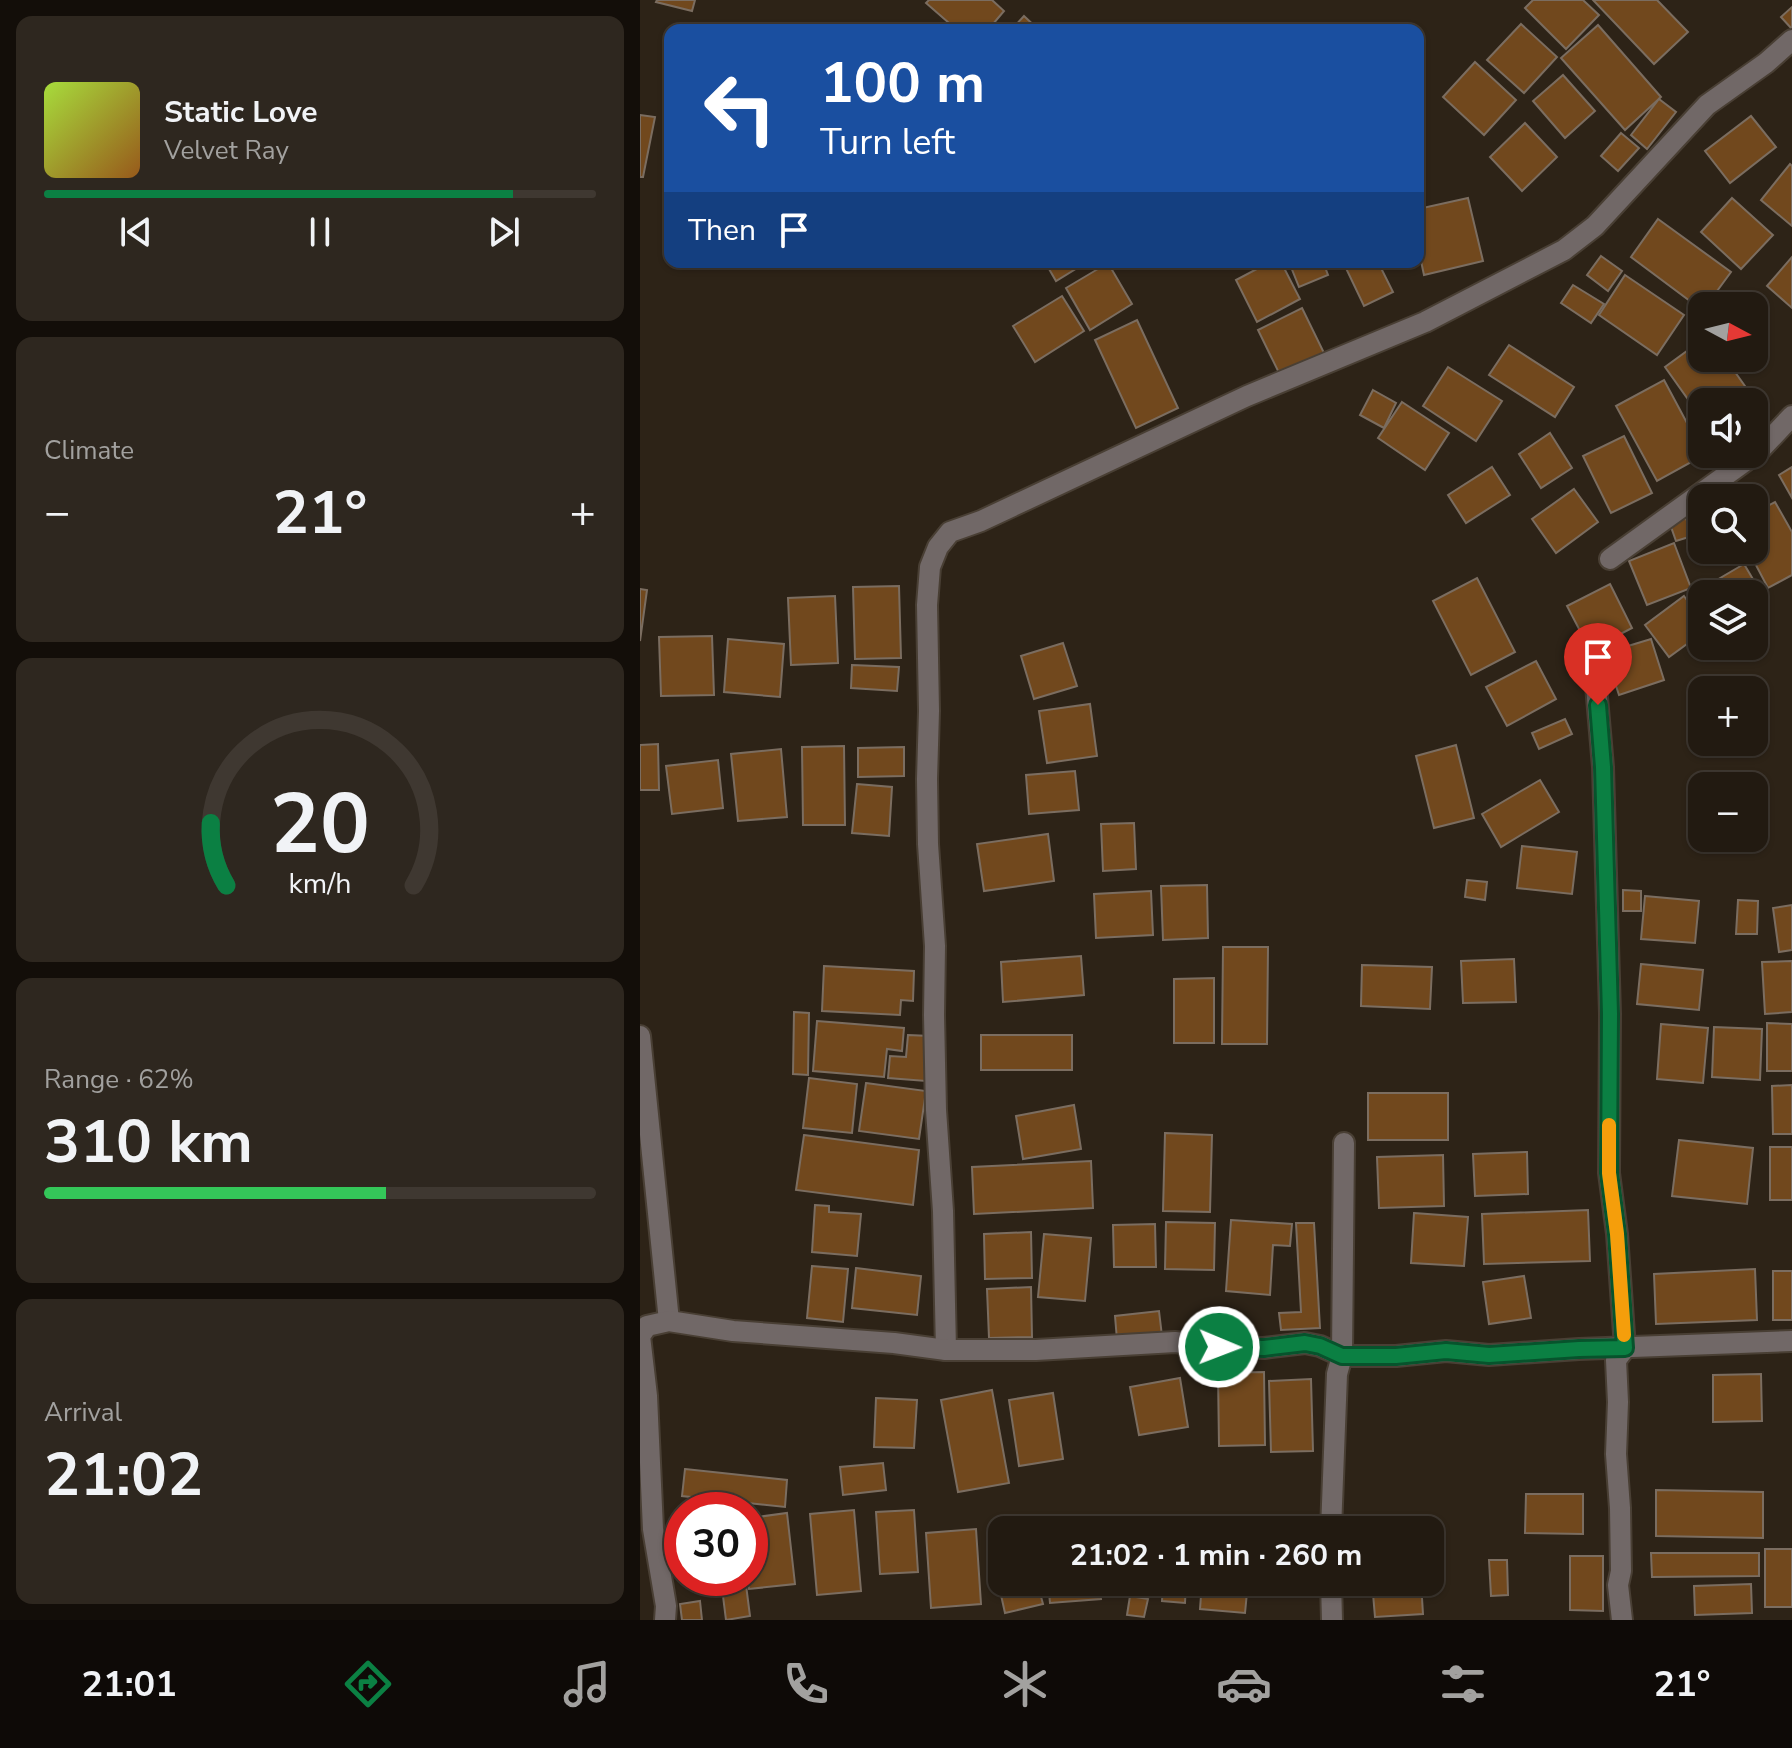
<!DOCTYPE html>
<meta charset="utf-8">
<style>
:root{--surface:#221a11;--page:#2e271f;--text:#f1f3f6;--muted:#a2a19f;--line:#3f3831;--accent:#0b8043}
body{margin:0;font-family:"Nunito Sans",sans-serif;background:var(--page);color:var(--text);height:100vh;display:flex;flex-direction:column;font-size:30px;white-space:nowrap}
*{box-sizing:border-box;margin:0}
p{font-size:26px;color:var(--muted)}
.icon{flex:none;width:44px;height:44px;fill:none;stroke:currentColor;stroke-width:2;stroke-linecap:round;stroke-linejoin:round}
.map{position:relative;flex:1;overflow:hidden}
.details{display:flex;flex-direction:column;gap:16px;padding:16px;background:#130e09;width:640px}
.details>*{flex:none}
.top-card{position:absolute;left:24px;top:24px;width:760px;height:244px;border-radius:16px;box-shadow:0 2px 6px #0004,0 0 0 2px var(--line);background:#1a4fa0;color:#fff;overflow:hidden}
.needle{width:52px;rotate:97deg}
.tools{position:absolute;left:1048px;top:292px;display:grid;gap:16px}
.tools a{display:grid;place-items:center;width:80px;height:80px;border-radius:16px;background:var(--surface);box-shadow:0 2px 6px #0004,0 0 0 2px var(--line);font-size:40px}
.speed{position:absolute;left:24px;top:1492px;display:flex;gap:16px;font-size:40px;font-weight:700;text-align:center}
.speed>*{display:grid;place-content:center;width:104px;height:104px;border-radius:50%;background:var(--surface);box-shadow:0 2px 6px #0004,0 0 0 2px var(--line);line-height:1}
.speed .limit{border:12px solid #d22;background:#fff;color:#111}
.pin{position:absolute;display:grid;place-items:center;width:68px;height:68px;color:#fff;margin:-82px -34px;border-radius:50% 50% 50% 0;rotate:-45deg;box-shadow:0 0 8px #0007}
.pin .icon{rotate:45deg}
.me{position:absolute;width:88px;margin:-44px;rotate:91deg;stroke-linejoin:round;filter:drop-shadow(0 0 6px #0008)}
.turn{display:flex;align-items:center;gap:28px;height:168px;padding:0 24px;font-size:36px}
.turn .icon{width:104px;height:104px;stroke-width:2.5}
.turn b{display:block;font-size:56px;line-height:68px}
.then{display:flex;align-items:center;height:76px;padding:0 24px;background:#0003;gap:16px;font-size:30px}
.big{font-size:60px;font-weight:700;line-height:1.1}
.details .widget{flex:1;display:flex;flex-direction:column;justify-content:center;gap:12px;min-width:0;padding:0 28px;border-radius:16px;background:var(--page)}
.details .dial{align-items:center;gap:0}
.dial svg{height:208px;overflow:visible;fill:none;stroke:var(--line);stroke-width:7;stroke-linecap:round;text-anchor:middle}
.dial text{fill:var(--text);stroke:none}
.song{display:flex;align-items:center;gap:24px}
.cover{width:96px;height:96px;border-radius:12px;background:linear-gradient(135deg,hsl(80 70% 55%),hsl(30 70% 35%))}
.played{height:8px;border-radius:4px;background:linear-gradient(90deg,var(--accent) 85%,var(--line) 85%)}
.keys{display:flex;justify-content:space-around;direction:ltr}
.heat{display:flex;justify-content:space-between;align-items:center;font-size:44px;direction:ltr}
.charge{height:12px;border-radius:6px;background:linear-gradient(90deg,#34c759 62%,var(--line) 0)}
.trip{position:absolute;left:348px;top:1516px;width:456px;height:80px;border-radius:16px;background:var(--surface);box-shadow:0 2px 6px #0004,0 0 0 2px var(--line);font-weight:700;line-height:80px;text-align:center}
.tabs{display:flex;height:128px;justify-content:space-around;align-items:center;background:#0e0a07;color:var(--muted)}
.tabs .icon{width:56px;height:56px}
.tabs .selected{color:var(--accent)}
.tabs b{font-size:36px;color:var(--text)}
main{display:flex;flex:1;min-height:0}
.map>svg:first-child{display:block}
.building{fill:#71481d;stroke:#7b6d60;stroke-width:2}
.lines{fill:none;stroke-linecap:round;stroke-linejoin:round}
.minor-casing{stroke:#493f34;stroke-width:24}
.minor{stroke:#716867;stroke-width:20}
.route-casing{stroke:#07532c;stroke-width:20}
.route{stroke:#0b8043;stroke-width:14}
.slow{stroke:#f59e0b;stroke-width:14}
</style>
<main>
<section class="details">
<div class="widget">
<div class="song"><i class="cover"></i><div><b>Static Love</b><p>Velvet Ray</p></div></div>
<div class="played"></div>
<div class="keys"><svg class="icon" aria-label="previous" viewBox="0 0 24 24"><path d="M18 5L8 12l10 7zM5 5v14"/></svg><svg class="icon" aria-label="pause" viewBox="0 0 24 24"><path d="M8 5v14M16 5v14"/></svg><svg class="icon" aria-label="next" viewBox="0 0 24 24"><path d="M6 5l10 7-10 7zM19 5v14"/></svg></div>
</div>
<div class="widget"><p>Climate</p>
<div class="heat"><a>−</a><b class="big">21°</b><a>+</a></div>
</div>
<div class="widget dial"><svg viewBox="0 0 100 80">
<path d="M14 69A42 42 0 1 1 86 69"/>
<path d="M14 69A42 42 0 0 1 8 45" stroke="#0b8043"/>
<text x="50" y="56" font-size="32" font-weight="700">20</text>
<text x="50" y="72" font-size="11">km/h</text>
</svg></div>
<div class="widget"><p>Range · 62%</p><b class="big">310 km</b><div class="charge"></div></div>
<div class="widget"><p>Arrival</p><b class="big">21:02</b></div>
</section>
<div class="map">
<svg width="1152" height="1620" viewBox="0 0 1152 1620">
<rect width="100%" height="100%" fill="#2d2317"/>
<!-- building -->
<g class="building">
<polygon points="17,0 55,0 52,11 16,2"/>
<polygon points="289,0 352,0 364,11 348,30 317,30 286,3"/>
<polygon points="893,0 943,0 959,15 926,49 885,8"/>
<polygon points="953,0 1017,0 1048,32 1014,64"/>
<polygon points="1152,7 1152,27 1151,28 1141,17"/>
<polygon points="384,16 399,30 371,30"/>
<polygon points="881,24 917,57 884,93 847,60"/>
<polygon points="958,25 1021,97 985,130 921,58"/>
<polygon points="835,62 876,100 844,135 803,97"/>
<polygon points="923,75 955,111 925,138 893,101"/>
<polygon points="1019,99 1036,112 1007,149 991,135"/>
<polygon points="0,115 15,117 3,177 0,177"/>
<polygon points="1111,116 1136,147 1090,183 1065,151"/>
<polygon points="885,123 917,157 882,191 850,157"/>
<polygon points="981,133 999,148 978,171 961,156"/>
<polygon points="1150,164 1152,166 1152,226 1121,200"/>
<polygon points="828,198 843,261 784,275 778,247 778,209"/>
<polygon points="1092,198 1133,235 1101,269 1061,232"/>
<polygon points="1018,219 1091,272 1066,306 1062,306 1062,310 991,257"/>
<polygon points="961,256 982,271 968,291 947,275"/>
<polygon points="1152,257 1152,308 1127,286"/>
<polygon points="405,262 447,262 416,281"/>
<polygon points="630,262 641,262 660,299 617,322 596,280"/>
<polygon points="649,262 683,262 688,275 659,287"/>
<polygon points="703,262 738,262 753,292 724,306"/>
<polygon points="468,263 492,304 450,330 426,288"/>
<polygon points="985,275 1044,315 1017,355 959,315"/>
<polygon points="933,285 964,304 951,323 921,303"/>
<polygon points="422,296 444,331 395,362 373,326"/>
<polygon points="662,308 685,355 641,377 618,330"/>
<polygon points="497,320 538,408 496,428 455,340"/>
<polygon points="1062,340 1062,358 1085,358 1122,410 1114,415 1114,402 1062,402 1062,419 1025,367"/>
<polygon points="869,345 934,387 915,417 849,375"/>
<polygon points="808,367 862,401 836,441 783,406"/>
<polygon points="1024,380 1062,451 1062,454 1064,455 1017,481 976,406"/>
<polygon points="733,390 756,403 744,428 720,415"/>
<polygon points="762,402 809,433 785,470 738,438"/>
<polygon points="910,433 932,468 901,488 879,454"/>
<polygon points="984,436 1012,493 971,513 943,456"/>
<polygon points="852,467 870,495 826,523 808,495"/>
<polygon points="1152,467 1152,498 1139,475"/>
<polygon points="934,489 958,522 916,553 892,519"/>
<polygon points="1135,502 1152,532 1152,575 1128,588 1108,550 1114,550 1114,513"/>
<polygon points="1046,518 1052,536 1036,541 1030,524"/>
<polygon points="1034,543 1051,588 1007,605 989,561"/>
<polygon points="1104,564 1127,603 1114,611 1114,594 1062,594 1060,590"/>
<polygon points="837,578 875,652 831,675 793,601"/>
<polygon points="970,584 992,628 950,650 927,606"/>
<polygon points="259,586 261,658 215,659 213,587"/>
<polygon points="0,589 7,590 0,641"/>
<polygon points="195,596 198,663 151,665 148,598"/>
<polygon points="1044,596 1062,621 1062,633 1029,657 1005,625"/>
<polygon points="72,636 74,695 21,696 19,637"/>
<polygon points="88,639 144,644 140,697 84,692"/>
<polygon points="1011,639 1024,680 979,695 965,653"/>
<polygon points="423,643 437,686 394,699 381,656"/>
<polygon points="896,661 916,699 867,726 846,687"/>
<polygon points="212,665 259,667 257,691 211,688"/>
<polygon points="450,704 457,756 407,763 399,711"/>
<polygon points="925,719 932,734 899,749 892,733"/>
<polygon points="18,744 19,790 0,790 0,745"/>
<polygon points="816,745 834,818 794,828 776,756"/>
<polygon points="204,746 205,825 163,825 162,747"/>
<polygon points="264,747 264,776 218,777 218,748"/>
<polygon points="141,749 147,817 98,821 91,754"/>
<polygon points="78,760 83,808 32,814 26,766"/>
<polygon points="435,771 439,810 389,814 386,775"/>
<polygon points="900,780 919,812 861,847 842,814"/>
<polygon points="217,784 252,787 249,836 212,833"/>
<polygon points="494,823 496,869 463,871 461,824"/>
<polygon points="408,834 414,881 344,891 337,844"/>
<polygon points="882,846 937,852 932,894 877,888"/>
<polygon points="827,880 847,882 845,900 825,897"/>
<polygon points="567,885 568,938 523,940 521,886"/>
<polygon points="983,890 1001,891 1001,911 983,911"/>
<polygon points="511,891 513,935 456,938 454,894"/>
<polygon points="1005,896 1059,901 1055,943 1001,939"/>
<polygon points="1098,900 1118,901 1117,934 1096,934"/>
<polygon points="1152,905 1152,950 1139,952 1133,908"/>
<polygon points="583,947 628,947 627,1044 582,1044"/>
<polygon points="441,956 444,995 363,1002 361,962"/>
<polygon points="874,959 876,1002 823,1003 821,961"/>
<polygon points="1152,961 1152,1012 1125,1014 1122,962"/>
<polygon points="1001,964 1063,970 1059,1010 997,1004"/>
<polygon points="722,965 792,967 790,1009 721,1006"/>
<polygon points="184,966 274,971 273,1001 261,1000 260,1015 182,1011"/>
<polygon points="574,978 574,1043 534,1043 534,979"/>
<polygon points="154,1012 169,1013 168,1075 153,1074"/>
<polygon points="177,1021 264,1028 262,1051 247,1049 244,1077 173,1071"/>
<polygon points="1127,1023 1152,1024 1152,1071 1127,1071"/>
<polygon points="1021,1024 1068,1028 1063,1083 1017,1079"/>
<polygon points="1074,1027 1122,1029 1120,1080 1072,1077"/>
<polygon points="268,1035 290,1036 286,1081 248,1078 250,1056 266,1057"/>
<rect x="341" y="1035" width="91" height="35"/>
<polygon points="169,1078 217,1084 212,1133 163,1128"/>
<polygon points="226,1083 286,1091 279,1139 219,1131"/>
<polygon points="1152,1085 1152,1134 1133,1134 1132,1086"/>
<rect x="728" y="1093" width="80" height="47"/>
<polygon points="434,1105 441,1149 383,1159 376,1116"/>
<polygon points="525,1133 572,1135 570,1212 523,1211"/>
<polygon points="164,1135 279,1150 273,1205 156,1190"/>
<polygon points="1039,1140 1113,1148 1107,1204 1032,1196"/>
<rect x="1130" y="1147" width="22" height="53"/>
<polygon points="887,1152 888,1194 835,1196 833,1154"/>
<polygon points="803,1155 804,1206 739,1208 737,1157"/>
<polygon points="451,1161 453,1208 334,1214 332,1167"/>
<polygon points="175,1205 189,1206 189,1212 221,1214 217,1256 172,1252"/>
<polygon points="948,1210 950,1261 844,1264 842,1214"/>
<polygon points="774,1213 828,1217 824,1266 771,1263"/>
<polygon points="591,1220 652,1224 650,1246 633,1245 630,1295 586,1291"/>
<polygon points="526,1222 575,1223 574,1270 525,1269"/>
<polygon points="656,1223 674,1223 680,1328 641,1330 639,1313 661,1312"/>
<polygon points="515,1224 516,1267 474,1267 473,1225"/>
<polygon points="391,1232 392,1278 345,1279 344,1234"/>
<polygon points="404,1234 451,1238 445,1301 398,1297"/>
<polygon points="172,1266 208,1269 203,1322 167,1318"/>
<polygon points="216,1268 281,1276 277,1315 212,1308"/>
<polygon points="1115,1269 1117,1320 1016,1324 1014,1274"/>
<rect x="1133" y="1271" width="19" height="49"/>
<polygon points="884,1276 891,1318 849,1324 843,1282"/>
<polygon points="391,1287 392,1337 349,1338 347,1289"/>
<polygon points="519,1311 522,1336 477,1340 475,1316"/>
<polygon points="624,1372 625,1445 579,1446 578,1373"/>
<polygon points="1121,1374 1122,1421 1073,1422 1073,1375"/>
<polygon points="540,1378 548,1427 499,1435 490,1387"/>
<polygon points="671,1379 673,1451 631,1452 629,1381"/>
<polygon points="352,1390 369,1483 318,1492 301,1400"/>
<polygon points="413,1393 423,1459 379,1466 369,1400"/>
<polygon points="236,1398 277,1400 274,1448 234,1447"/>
<polygon points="243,1463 246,1490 203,1495 200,1467"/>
<polygon points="45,1469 147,1480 145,1507 42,1496"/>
<polygon points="1016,1490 1123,1492 1123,1538 1016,1536"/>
<polygon points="886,1494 943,1494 943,1534 885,1533"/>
<polygon points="214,1510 221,1591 177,1595 170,1514"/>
<polygon points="274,1510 278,1572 240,1574 236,1512"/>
<polygon points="147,1513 155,1584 109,1589 107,1578 110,1578 110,1518"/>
<polygon points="336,1529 341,1604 291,1608 286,1533"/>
<rect x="1125" y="1549" width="27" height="58"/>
<polygon points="1011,1553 1119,1553 1119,1576 1012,1577"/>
<polygon points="930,1556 963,1556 963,1611 930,1610"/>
<polygon points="849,1560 867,1560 868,1595 851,1596"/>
<polygon points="377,1582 397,1582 403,1604 365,1613 359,1586"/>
<polygon points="408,1582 459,1582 461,1599 410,1603"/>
<polygon points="523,1582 546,1582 545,1603 522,1601"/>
<polygon points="562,1582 608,1582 605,1613 560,1609"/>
<polygon points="732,1582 781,1582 783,1614 735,1617"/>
<polygon points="1111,1584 1112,1613 1055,1615 1054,1586"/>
<polygon points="106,1585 110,1616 86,1620 82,1588"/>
<polygon points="490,1596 508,1599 504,1617 487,1615"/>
<polygon points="60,1601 62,1620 42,1620 40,1604"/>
</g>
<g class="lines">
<defs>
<g id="minor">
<polyline points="970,559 1118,452 1152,416"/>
<polyline points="955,674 963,767 970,1014 969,1173 977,1234 985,1348 976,1360 978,1402 976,1454 980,1508 981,1571 978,1585 982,1620"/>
<polyline points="0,1036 29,1321"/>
<polyline points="306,1350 303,1211 296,1110 294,1015 295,946 288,844 287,779 289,711 287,605 290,567 298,547 310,532 341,521 607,396 785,322 924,250 955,226 1067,105 1126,63 1152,40"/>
<polyline points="691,1530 697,1374 702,1356 704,1143"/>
<polyline points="691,1582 692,1620"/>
<polyline points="25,1620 26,1606 13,1529 7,1396 0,1336 7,1326 29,1321 93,1331 254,1343 306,1350 396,1350 535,1342 579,1347 624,1348 665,1343 680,1346 702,1356 756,1356 806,1351 849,1355 939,1349 1152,1341"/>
</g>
</defs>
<!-- minor casing -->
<use href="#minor" class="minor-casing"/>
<!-- minor -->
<use href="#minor" class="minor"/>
</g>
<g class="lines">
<defs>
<polyline id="route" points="579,1347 624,1348 665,1343 680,1346 702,1356 756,1356 806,1351 849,1355 939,1349 985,1348 977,1234 969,1173 970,1014 963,767 958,705"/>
</defs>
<!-- route casing -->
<use href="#route" class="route-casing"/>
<!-- route -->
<use href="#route" class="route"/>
<!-- slow -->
<polyline class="slow" points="969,1125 969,1173 977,1234 984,1335"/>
</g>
</svg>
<div class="tools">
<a><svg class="needle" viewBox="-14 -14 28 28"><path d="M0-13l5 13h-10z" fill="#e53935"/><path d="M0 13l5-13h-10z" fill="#a2a19f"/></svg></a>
<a><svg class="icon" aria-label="sound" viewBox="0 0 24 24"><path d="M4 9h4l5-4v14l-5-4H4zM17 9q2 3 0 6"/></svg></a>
<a><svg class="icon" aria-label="search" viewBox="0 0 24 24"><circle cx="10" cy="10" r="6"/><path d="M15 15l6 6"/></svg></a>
<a><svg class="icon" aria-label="layers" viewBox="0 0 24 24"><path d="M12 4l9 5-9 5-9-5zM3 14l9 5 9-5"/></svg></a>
<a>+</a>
<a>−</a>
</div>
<div class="speed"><div class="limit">30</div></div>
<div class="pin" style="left:958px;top:705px;background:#d93025"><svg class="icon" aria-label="arrive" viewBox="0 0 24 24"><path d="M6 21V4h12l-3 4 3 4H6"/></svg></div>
<svg class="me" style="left:579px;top:1347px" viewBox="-20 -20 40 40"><circle r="17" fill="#0b8043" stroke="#fff" stroke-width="3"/><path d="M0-11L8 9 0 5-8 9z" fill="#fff"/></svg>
<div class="trip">21:02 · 1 min · 260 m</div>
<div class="top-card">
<div class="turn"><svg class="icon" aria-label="left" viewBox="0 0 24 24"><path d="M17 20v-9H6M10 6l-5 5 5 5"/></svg><div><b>100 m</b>Turn left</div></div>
<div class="then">Then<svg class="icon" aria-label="arrive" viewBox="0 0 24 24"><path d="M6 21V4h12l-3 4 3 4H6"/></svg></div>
</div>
</div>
</main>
<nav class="tabs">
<b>21:01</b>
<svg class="icon selected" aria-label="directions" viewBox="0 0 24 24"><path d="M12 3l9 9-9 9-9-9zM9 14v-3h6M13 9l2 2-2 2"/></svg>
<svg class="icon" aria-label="music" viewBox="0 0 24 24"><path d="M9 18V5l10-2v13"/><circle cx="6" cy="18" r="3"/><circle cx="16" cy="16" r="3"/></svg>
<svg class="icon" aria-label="phone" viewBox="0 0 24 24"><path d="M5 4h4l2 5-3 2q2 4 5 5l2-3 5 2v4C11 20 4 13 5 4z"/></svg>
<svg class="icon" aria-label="climate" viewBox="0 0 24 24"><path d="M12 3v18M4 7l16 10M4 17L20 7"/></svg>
<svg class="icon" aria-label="car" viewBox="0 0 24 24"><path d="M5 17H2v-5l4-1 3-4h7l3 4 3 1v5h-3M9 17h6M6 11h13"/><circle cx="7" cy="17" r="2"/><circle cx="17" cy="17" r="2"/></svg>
<svg class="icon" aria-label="filters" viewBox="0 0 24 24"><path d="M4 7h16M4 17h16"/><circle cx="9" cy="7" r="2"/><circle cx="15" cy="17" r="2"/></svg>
<b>21°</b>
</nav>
